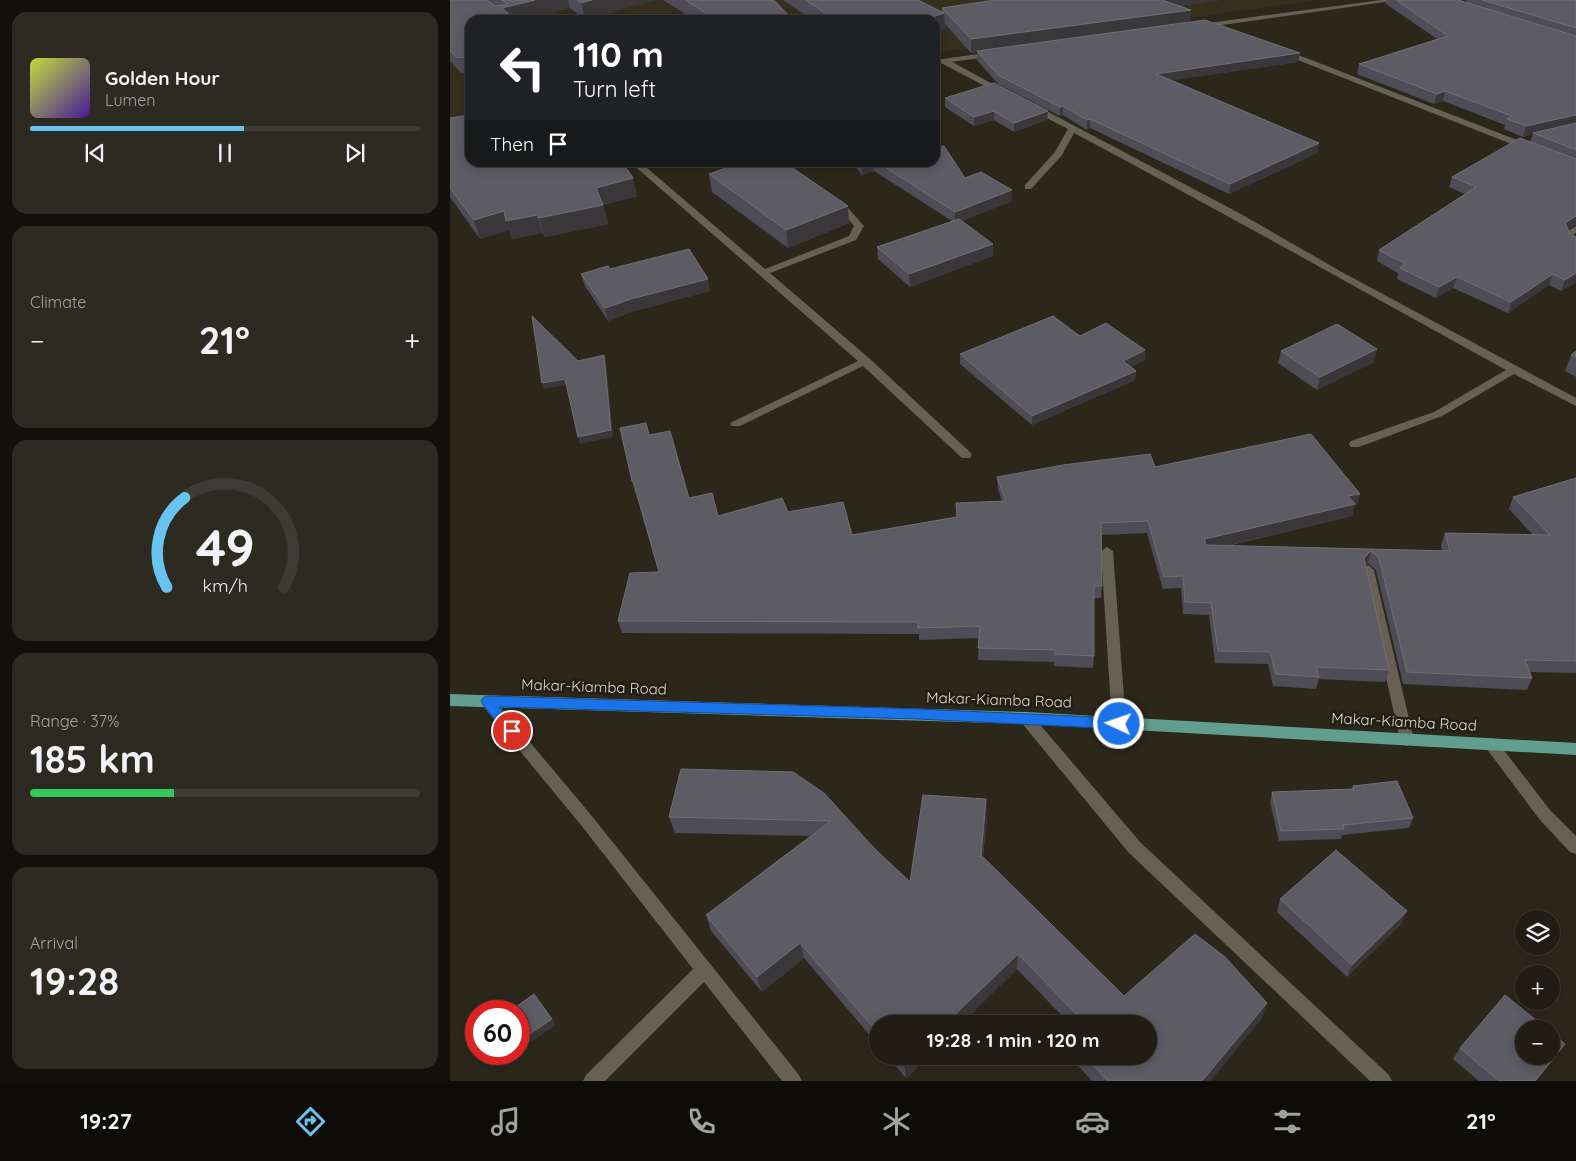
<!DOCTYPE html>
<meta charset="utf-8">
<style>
:root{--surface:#211d14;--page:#2d2a22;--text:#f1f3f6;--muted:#a2a2a0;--line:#3e3b34;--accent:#69c3f1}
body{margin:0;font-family:Quicksand,sans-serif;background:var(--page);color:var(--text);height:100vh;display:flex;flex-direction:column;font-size:19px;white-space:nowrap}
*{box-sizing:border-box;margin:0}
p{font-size:16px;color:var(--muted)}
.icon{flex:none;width:28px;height:28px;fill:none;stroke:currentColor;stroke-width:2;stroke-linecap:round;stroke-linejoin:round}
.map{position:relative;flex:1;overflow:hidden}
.sheet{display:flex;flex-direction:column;gap:12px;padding:12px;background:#12100b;width:450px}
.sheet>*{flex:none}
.banner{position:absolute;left:15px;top:15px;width:475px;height:152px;border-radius:15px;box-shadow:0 2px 12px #0003,0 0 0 1px var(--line);background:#202124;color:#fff;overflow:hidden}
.buttons{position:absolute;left:1065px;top:910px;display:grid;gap:10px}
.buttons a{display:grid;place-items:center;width:45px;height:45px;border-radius:50%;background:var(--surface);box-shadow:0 2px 12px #0003,0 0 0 1px var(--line);font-size:25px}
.speed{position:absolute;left:15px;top:1000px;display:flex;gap:10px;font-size:25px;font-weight:700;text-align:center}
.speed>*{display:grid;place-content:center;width:65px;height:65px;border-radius:50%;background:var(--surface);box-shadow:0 2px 12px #0003,0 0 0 1px var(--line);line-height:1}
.speed .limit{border:8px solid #d22;background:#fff;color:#111}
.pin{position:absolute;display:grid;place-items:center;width:42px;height:42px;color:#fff;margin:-21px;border:2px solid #fff;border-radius:50%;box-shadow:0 1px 5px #0007}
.me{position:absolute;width:55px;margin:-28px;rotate:273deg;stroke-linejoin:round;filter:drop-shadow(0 0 4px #0008)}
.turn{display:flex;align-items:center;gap:18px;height:105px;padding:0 25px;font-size:22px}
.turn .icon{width:65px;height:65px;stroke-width:2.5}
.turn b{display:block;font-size:35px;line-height:42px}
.then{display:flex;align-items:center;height:48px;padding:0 25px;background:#0003;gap:10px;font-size:19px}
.big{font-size:38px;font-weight:700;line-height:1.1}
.sheet .card{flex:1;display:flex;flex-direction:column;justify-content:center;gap:8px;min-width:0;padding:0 18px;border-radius:15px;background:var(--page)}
.sheet .dial{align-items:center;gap:0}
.dial svg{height:130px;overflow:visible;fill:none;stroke:var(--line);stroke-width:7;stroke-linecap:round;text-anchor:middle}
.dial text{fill:var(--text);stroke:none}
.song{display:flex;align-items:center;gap:15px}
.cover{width:60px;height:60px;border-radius:8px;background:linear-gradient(135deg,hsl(70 70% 55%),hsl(260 70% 35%))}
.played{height:5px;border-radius:2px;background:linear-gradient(90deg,var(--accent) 55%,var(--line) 55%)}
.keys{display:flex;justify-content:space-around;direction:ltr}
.heat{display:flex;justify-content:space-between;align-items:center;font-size:28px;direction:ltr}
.charge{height:8px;border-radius:4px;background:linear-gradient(90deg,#34c759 37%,var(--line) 0)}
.trip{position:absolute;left:419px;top:1015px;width:288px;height:50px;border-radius:25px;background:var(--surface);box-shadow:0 2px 12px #0003,0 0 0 1px var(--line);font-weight:700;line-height:50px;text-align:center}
.tabs{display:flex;height:80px;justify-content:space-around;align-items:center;background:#0d0c08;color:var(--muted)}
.tabs .icon{width:35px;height:35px}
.tabs .active{color:var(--accent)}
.tabs b{font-size:22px;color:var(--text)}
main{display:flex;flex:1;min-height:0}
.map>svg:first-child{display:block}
.built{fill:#362f1d}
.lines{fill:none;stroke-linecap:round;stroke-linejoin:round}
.service{fill:#666154;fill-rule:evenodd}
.minor{fill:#666154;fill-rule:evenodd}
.tertiary{fill:#666154;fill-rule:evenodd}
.primary{fill:#629e8e;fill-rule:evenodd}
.wall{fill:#4e4c57}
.shaded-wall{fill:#3a373a}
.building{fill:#5d5b64;stroke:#716f75}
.route{fill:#1a73e8;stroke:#114b97}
.labels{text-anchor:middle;stroke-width:5;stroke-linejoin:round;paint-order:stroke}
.street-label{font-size:15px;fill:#dcd9d1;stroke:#221e12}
</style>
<main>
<section class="sheet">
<div class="card">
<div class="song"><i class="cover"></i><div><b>Golden Hour</b><p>Lumen</p></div></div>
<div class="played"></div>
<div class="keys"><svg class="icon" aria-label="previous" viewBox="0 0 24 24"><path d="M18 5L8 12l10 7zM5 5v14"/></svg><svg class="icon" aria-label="pause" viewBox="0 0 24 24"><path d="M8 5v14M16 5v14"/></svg><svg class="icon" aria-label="next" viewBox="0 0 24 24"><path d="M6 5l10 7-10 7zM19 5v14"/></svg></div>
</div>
<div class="card"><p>Climate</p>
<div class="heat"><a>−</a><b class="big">21°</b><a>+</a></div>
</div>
<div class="card dial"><svg viewBox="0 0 100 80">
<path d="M14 69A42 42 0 1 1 86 69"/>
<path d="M14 69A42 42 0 0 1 25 14" stroke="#69c3f1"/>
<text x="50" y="56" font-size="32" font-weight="700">49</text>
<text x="50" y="72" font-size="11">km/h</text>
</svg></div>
<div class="card"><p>Range · 37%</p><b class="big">185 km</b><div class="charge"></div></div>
<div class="card"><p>Arrival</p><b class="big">19:28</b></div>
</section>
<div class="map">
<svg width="1126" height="1081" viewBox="0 0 1126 1081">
<rect width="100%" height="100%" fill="#2c271b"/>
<!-- built -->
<polygon class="built" points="0,0 868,0 485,53 485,20 20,20 20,117 0,119"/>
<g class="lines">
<!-- service -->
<polygon class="service" points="1126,226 1126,233 1123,235 1126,241 1126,249 1118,244 1113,234"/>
<!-- minor -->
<g class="minor">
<polygon points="833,49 1080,145 1081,147 1074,149 830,53 830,49"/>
<polygon points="491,59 497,59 557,92 550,94 491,63"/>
<path d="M581 106H587L791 214 890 271 1126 398V406L1064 374 992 416 909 447H901L899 444 901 441 984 412 1056 370C912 291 769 210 624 133L612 155 581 189H575V185L605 152 618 129 581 110Z"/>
<polygon points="180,162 190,162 315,269 399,236 404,226 384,202 391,200 414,226 406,240 320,273 420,359 520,452 522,455 520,458 512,458 413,366 290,426 282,426 280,424 282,422 408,361"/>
<polygon points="657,547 663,551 676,724 674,728 669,730 664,728 662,724 651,551"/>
<polygon points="918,565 924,570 964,740 962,744 957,746 952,744 950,740 912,570"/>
<polygon points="37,695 42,697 141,815 349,1075 352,1081 332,1081 254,982 155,1081 133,1081 136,1075 243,969 131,825 32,705 30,701 32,697"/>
<polygon points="576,712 581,714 690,842 939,1075 942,1081 920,1081 678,852 571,722 569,718 571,714"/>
<polygon points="1041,738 1046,740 1100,810 1126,836 1126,854 1120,852 1090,820 1036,748 1034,744 1036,740"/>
</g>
<!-- tertiary -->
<g class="tertiary">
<polygon points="931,0 949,0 751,28 747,26 751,24"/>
<polygon points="543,52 546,52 546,56 485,64 485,60"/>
</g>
<!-- primary -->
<polygon class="primary" points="0,694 576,712 1126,743 1126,755 576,724 0,706"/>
</g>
<!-- wall -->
<g class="wall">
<polygon points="0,0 205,0 135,19 120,8 72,20 20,20 20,74 11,73 0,61"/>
<polygon points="213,0 324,0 343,20 245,20"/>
<polygon points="333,0 468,0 492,12 492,8 545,0 770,0 729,6 741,10 740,22 848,62 722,80 869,143 867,153 779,194 640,128 637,130 613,115 610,116 548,84 527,60 527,52 521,53 495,24 495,29 485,20 363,20"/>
<polygon points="936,0 1012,0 1012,1 1016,3 1017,0 1126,0 1126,224 1118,229 1120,234 1126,237 1126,282 1111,291 1099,285 1058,313 1003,288 986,298 947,279 948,273 927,261 929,250 1015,194 999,187 1002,177 1080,142 1083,134 1073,137 1054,129 1055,125 993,101 984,104 907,74 909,64 987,39 936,4"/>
<polygon points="495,98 598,111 597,120 564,132 544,120 524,126 495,107"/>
<polygon points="0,118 187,196 153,205 158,224 95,237 93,233 62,239 59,230 30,239 0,197"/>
<polygon points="402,162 485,162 562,201 512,221 543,256 460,287 428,259 427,247 502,221 424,171 412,175"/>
<polygon points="259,174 399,223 338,248 262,192"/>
<polygon points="160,269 260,291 184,311 158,321 135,286 131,274"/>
<polygon points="630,336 695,360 680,367 686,371 685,380 582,425 510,364 510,354"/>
<polygon points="831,351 924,362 867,390 828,363"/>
<polygon points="1126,351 1126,377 1115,371 1121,355"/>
<polygon points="705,467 910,494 907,505 904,506 902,516 777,546 992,551 991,545 995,533 1083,535 1059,509 1063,497 1126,478 1126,673 1080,672 1082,678 1077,690 953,684 926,570 918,563 915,566 939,670 935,682 869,679 866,689 823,686 818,664 765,663 759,615 733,614 731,588 713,589 697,533 652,535 652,586 651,598 644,598 644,656 643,668 604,666 604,662 528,660 529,638 469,640 469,634 172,633 168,621 209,572 187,493 185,493 182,481 239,498 268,516 338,512 402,535 507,517 552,501 548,489 547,477"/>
<polygon points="343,772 460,882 537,816 533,857 674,996 812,1018 760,1081 642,1081 620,1057 620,1056 698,1056 698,1024 620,1024 567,969 511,1024 428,1024 428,1045 354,958 312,992 261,931 256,915 360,836 225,833 219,817"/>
<polygon points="903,786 963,818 959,828 892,835 891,839 829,841 820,802 822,792 902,789"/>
<polygon points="830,899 952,923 897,977 827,912"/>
<polygon points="1010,1048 1107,1055 1086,1081 1029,1081 1003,1059"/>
<polygon points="437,1056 478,1056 456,1078"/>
</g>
<!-- shaded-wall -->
<g class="shaded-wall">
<polygon points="85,0 118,0 120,8 72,20 55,20 52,8"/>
<polygon points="142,0 205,0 135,19 131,3"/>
<polygon points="702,0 770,0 701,10"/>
<polygon points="741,10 740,24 527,51 527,52 521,53 521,39"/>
<polygon points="494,13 495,29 485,32 485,20 472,20"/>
<polygon points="850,53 848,62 705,83 706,74"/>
<polygon points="995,91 993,101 984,104 987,94"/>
<polygon points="613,106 613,115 610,116 610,107"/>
<polygon points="544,111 544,120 524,126 524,117"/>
<polygon points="598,111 597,120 564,132 564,123"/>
<polygon points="1126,115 1126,125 1083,133 1083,134 1073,137 1076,126"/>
<polygon points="640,119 640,128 637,130 637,120"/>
<polygon points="869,143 867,153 779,194 780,184"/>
<polygon points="415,162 423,162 424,171 412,175 411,164"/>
<polygon points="183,178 187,196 153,205 158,224 95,237 89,218 146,188"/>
<polygon points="562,190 562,201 505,224 505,212"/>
<polygon points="398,206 399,223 338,248 336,230"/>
<polygon points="54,211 87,215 93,233 62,239 59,230 30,239 24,220"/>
<polygon points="1126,216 1126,224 1111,233 1115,223"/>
<polygon points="543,244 543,256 460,287 459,274"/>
<polygon points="1126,273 1126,282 1111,291 1115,280"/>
<polygon points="1103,274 1099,285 1058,313 1061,302"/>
<polygon points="1007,277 1003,288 986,298 989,287"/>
<polygon points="258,279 260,291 184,311 158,321 155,308 181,299"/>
<polygon points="927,349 924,362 867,390 870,377"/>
<polygon points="695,350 695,360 672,370 673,361"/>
<polygon points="154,355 156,362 163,437 130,444 128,437"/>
<polygon points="686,371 685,380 582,425 582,416"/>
<polygon points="115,379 117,385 94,389 92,383"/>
<polygon points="182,481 183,481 187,493 185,493"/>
<polygon points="910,494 907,505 904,506 902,516 753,551 755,539 898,496"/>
<polygon points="921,551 918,563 910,570 914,558"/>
<polygon points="536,799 537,816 531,871 531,855"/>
<polygon points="957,911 952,923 897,977 902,965"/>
<polygon points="350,943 354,958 312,992 307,977"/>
<polygon points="568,954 567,969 511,1024 495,1024"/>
<polygon points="817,1003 812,1018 760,1081 752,1081"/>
<polygon points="102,1019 106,1025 69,1050 69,1041"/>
<polygon points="1115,1044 1086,1081 1085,1081"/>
<polygon points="462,1056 478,1056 456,1078 454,1064"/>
</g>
<!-- building -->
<g class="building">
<polygon points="0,0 37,0 45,6 56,5 56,3 51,0 85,0 52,8 66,20 20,20 20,58 6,57 0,51"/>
<polygon points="127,0 142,0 131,3"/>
<polygon points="235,0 324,0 343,20 267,20"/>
<polygon points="355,0 468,0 494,13 472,20 386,20"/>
<polygon points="545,0 712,0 741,10 521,39 492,8"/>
<polygon points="946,0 1008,0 1126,36 1126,115 1076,126 1057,119 1062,116 995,91 987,94 909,64 998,36"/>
<polygon points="1032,0 1126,0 1126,28"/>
<polygon points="755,20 850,53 706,74 869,143 780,184 640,119 637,120 613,106 610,107 548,75 527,51"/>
<polygon points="544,83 598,111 564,123 544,111 524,117 495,98"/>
<polygon points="20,115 20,162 172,162 183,178 146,188 153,205 89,218 87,215 56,221 54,211 24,220 0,188 0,118"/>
<polygon points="1126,123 1126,150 1083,133"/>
<polygon points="1070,138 1126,159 1126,216 1115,223 1120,234 1126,237 1126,273 1115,280 1103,274 1061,302 1007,277 989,287 950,268 956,264 929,250 1026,187 1002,177"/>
<polygon points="494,146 515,178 531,172 562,190 505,212 427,162 485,162 485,147"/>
<polygon points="293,162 334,162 398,206 336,230 259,174"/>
<polygon points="509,219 543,244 459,274 427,247"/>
<polygon points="239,249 258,279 181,299 155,308 131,274 158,266 160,269"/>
<polygon points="82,316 128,361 154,355 161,430 128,437 115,379 92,383"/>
<polygon points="603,316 630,336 656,323 695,350 673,361 686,371 582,416 510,354"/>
<polygon points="887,324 927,349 870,377 831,351"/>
<polygon points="1126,351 1126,357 1121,355"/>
<polygon points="196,423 199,435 220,431 239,498 262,493 268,516 332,498 338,512 393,502 402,535 507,517 506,503 556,501 547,477 613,465 700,454 705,467 861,434 910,494 898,496 905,504 755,539 755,545 1000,551 995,533 1100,535 1063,497 1126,478 1126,661 1075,660 1082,678 957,672 929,558 921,551 914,558 939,670 866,667 869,677 826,674 820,652 768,651 761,603 735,602 733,576 714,577 698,521 651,523 652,586 644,586 644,656 605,654 605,650 528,648 530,626 468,628 468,622 168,621 180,573 209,572 183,481 182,481 170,428"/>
<polygon points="231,769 343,772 374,793 424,848 460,882 473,795 536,799 531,855 674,996 745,934 775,957 817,1003 752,1081 658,1081 634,1056 698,1056 698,1024 636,1024 568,954 495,1024 428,1024 428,1033 350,943 307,977 256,915 381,821 219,817"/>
<polygon points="947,781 963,818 893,825 894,829 831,831 822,792 904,789 903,786"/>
<polygon points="886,850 957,911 902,965 830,899"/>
<polygon points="84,994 102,1019 69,1041 69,1011 60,1011"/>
<polygon points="1055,995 1097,1029 1074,1029 1074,1056 1101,1056 1101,1032 1115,1044 1085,1081 1049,1081 1010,1048"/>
<polygon points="447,1056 462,1056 454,1064"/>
</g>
<!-- route -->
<polygon class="route" points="37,696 468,709 669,718 676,724 669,729 468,719 49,707 69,731 62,736 57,735 33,705 31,701 33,698"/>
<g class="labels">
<!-- street labels -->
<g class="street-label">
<text transform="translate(144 687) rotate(2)" y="5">Makar-Kiamba Road</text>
<text transform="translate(549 700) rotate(2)" y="5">Makar-Kiamba Road</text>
<text transform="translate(954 722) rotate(3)" y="5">Makar-Kiamba Road</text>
</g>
</g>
</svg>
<div class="buttons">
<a><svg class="icon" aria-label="layers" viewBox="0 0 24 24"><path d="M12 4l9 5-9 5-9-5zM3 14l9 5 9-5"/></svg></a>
<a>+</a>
<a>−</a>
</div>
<div class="speed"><div class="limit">60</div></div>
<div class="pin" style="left:62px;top:731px;background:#d93025"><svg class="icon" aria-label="arrive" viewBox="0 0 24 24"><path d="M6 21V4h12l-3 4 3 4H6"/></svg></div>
<svg class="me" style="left:669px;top:724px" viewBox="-20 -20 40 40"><circle r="17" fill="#1a73e8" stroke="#fff" stroke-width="3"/><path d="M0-11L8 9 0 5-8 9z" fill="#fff"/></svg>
<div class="trip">19:28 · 1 min · 120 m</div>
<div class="banner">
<div class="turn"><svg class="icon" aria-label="left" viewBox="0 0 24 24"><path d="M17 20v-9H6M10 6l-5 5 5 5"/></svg><div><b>110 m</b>Turn left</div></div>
<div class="then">Then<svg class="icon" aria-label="arrive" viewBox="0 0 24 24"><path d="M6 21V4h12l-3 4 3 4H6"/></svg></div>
</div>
</div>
</main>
<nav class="tabs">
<b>19:27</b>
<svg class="icon active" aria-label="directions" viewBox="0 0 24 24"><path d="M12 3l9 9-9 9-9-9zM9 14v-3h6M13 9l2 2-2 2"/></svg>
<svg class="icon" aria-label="music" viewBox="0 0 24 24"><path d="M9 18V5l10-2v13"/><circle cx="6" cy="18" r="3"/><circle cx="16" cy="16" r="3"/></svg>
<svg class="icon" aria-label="phone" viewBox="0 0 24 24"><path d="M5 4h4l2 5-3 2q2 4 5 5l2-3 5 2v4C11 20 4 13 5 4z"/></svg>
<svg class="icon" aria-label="climate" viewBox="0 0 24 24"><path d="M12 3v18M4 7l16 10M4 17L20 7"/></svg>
<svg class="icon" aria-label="car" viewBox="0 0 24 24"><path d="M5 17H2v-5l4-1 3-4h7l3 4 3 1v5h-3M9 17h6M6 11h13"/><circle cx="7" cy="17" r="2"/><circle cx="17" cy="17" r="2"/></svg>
<svg class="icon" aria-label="filters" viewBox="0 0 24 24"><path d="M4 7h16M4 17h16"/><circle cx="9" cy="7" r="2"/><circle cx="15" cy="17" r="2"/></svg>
<b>21°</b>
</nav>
